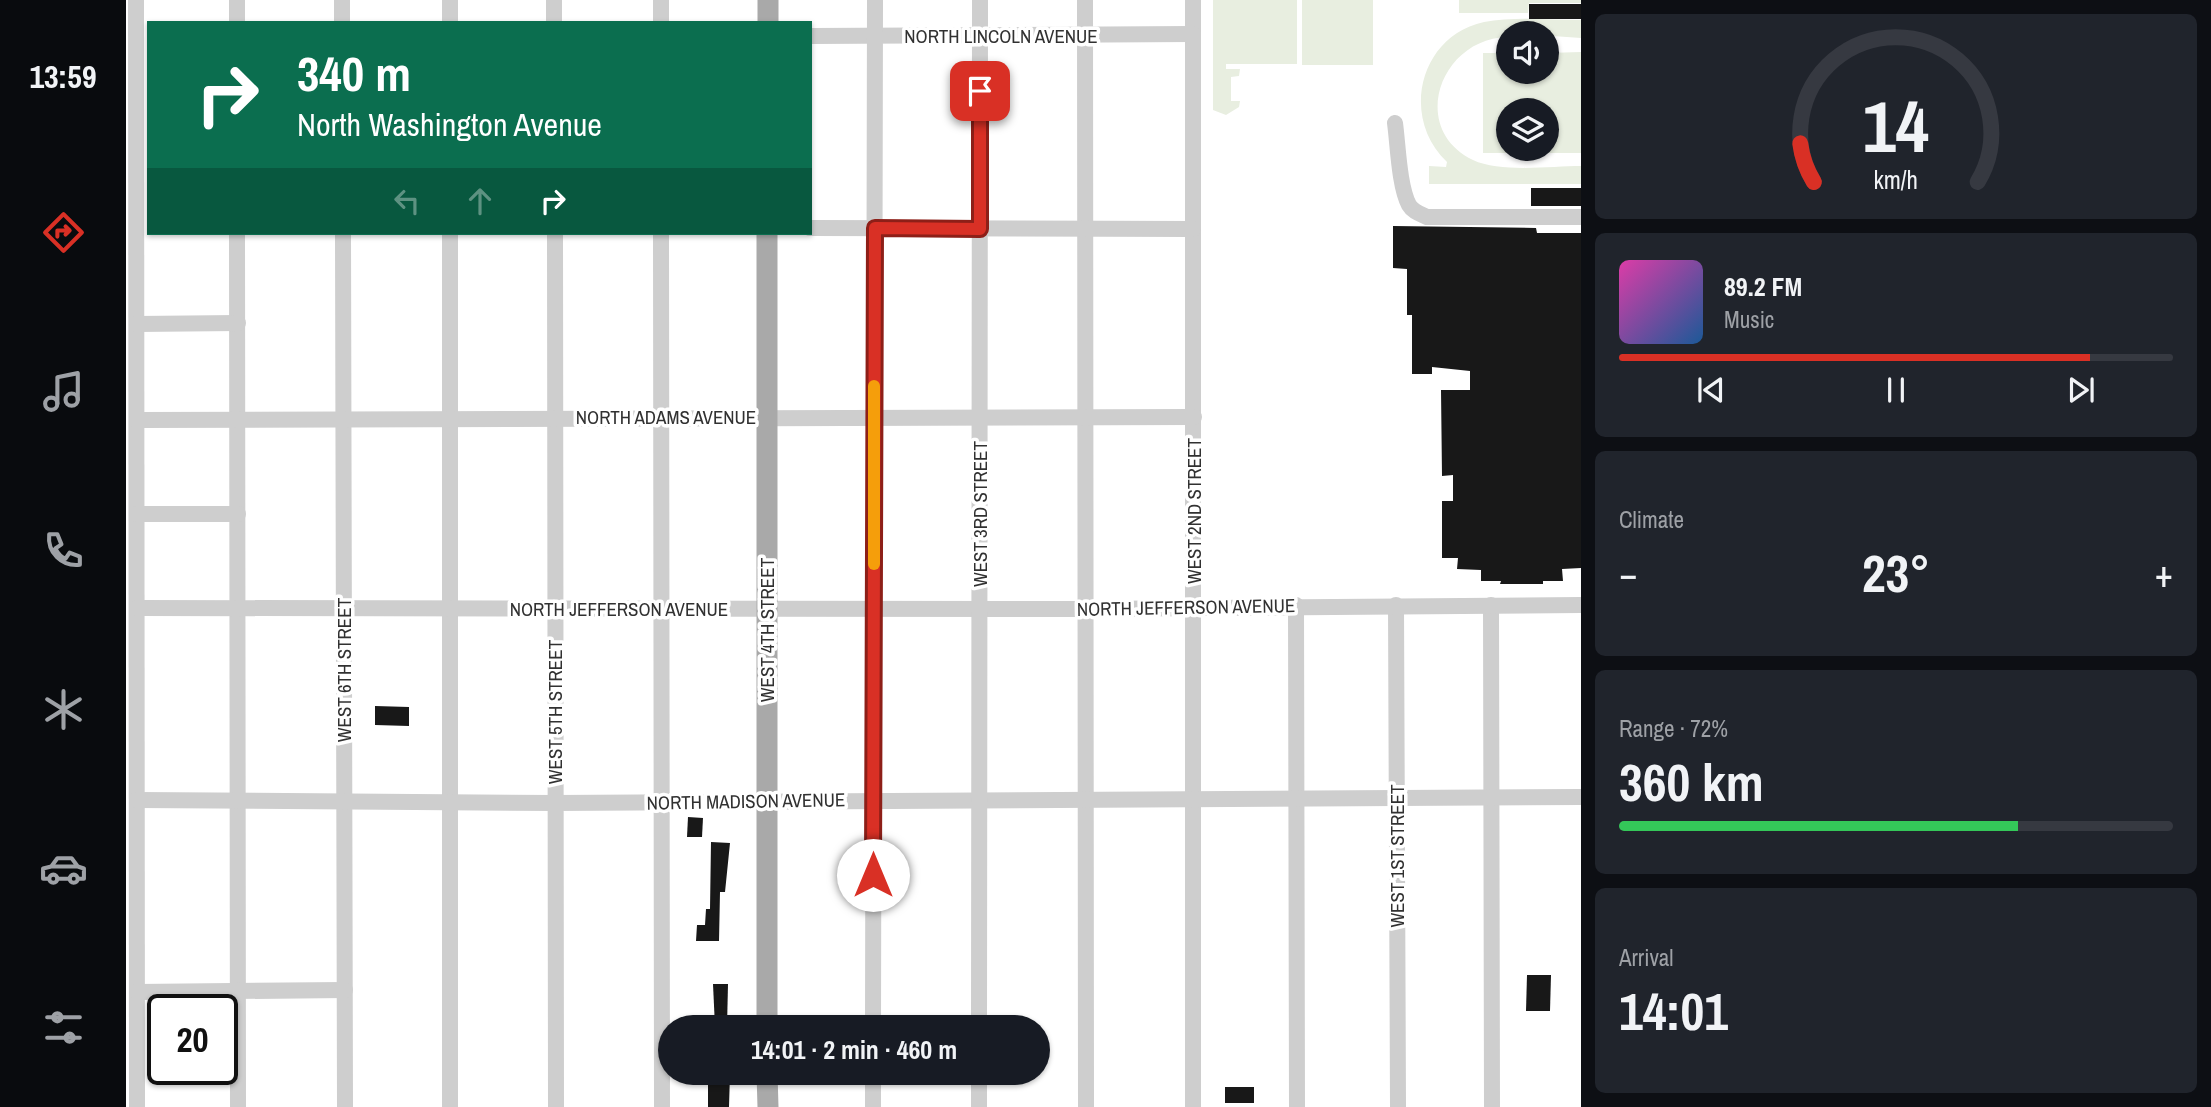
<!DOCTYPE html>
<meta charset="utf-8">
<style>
:root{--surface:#171b24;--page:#20242c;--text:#f1f3f6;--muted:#9ea1a6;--line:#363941;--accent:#d93025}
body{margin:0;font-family:"Archivo Narrow",sans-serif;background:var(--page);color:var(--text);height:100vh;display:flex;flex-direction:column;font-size:26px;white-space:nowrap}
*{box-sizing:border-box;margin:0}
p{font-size:23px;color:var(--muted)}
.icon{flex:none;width:38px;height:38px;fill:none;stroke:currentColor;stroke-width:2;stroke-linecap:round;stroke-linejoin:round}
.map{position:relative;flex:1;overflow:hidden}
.drawer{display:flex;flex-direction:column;gap:14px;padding:14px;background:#0d0f14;width:630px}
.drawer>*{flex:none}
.banner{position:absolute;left:21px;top:21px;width:665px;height:214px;border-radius:0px;box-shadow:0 2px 5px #0004;background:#0b6e4f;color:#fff;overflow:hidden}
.fabs{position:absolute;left:1370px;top:21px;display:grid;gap:14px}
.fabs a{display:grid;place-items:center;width:63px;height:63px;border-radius:50%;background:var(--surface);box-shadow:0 2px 5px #0004;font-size:35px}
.speed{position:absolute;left:21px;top:994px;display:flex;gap:14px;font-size:35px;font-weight:700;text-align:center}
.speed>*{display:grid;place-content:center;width:91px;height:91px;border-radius:50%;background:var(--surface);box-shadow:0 2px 5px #0004;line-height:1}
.speed .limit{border:4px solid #111;border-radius:10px;background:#fff;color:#111}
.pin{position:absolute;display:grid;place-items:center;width:60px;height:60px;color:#fff;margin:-30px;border-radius:14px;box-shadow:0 4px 10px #0006}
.me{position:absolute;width:77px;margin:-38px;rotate:0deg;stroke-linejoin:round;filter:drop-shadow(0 0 5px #0008)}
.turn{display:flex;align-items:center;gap:24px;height:147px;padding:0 35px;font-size:32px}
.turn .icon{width:91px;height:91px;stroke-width:2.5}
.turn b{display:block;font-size:49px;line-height:60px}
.lanes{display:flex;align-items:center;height:66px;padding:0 35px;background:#0003;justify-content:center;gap:35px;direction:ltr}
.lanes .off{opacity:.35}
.big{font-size:52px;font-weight:800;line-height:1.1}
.drawer .card{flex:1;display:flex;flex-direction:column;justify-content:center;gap:10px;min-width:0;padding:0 24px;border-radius:10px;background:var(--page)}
.drawer .dial{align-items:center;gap:0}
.dial svg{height:182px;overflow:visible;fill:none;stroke:var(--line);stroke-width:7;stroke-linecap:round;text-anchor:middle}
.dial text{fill:var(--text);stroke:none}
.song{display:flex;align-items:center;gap:21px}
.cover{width:84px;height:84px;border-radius:10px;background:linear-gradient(135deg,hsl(320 70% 55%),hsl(210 70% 35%))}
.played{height:7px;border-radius:4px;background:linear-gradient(90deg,var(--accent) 85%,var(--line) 85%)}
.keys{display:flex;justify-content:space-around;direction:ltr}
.heat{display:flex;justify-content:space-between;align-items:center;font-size:38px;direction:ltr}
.charge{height:10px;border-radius:5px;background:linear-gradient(90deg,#34c759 72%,var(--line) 0)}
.trip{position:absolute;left:532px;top:1015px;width:392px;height:70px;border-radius:35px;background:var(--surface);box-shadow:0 2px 5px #0004;font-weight:800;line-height:70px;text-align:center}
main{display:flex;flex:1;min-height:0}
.menu{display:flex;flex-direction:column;width:126px;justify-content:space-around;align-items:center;background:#090b0e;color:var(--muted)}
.menu .icon{width:49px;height:49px}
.menu .current{color:var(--accent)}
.menu b{font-size:32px;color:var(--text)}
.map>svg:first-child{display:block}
.green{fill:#e8eee0;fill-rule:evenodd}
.building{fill:#181818}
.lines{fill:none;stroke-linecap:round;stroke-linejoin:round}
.minor{stroke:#cecece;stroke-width:16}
.major{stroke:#a9a9a9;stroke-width:21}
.route-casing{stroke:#8d1f18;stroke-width:18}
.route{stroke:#d93025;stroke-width:12}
.slow{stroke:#f59e0b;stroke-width:12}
.labels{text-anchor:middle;stroke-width:7;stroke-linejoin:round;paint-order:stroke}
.street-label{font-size:19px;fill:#313131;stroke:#fff}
</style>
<main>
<nav class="menu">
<b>13:59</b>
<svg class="icon current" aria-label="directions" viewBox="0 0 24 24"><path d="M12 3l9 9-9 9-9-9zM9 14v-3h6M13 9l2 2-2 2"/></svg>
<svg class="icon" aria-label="music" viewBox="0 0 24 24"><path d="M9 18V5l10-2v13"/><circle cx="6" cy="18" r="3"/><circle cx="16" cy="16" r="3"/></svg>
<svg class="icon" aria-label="phone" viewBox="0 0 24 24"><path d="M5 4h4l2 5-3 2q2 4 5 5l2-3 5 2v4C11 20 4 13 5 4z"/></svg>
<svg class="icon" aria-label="climate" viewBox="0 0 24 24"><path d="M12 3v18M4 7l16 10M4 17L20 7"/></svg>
<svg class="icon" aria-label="car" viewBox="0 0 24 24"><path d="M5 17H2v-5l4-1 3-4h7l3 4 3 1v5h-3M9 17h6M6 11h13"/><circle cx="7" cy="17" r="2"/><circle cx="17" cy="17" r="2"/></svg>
<svg class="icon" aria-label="filters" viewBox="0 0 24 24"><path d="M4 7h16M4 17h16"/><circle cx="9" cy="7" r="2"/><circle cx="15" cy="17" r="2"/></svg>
</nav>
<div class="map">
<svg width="1455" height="1107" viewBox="0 0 1455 1107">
<rect width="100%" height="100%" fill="#fff"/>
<!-- green -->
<g class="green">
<polygon points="1087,0 1171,0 1171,64 1100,64 1100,69 1114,69 1113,76 1105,77 1105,101 1114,101 1113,107 1100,115 1087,110"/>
<rect x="1176" y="0" width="71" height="65"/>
<polygon points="1333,0 1455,0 1455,3 1403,3 1402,13 1333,13"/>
<path d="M1455 20V38L1382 33V37C1314 38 1282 129 1347 160 1374 173 1425 166 1455 166V184H1303V166L1320 167 1321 162C1274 118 1293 36 1358 22 1388 16 1424 20 1455 20Z"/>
<path d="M1455 52V153H1357V53H1382V72H1421V53ZM1382 110H1421V149H1382Z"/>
</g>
<!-- building -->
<g class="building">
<rect x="1403" y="4" width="52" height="15"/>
<rect x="1405" y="188" width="50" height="18"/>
<polygon points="1267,226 1410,228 1411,233 1455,233 1455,568 1436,569 1437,581 1417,581 1417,584 1374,584 1375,581 1355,581 1355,570 1331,569 1332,558 1316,558 1316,501 1327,501 1327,475 1316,476 1315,390 1344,390 1344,371 1306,367 1306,374 1286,374 1286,315 1281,315 1281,269 1267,268"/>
<polygon points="249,706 283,707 283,726 249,725"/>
<polygon points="562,817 577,818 576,837 561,837"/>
<polygon points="585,842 604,843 599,892 594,892 593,941 570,941 571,925 579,925 580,909 584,909"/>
<polygon points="1401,975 1425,975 1424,1011 1400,1011"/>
<polygon points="587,984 602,984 601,1027 589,1027"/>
<polygon points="582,1073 604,1073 603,1107 582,1107"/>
<rect x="1099" y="1087" width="29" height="16"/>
</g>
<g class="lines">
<!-- minor -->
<g class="minor">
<polyline points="10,0 11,1107"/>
<polyline points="111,0 111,23"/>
<polyline points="216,0 216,23"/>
<polyline points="324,0 324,23"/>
<polyline points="428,0 428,23"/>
<polyline points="535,0 535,23"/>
<polyline points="959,0 960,1107"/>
<polyline points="1067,0 1067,1107"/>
<polyline points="684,36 1067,34"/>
<path d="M1269 123C1272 145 1273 186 1283 205 1287 212 1295 214 1301 217H1455"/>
<polyline points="684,228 1067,229"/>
<polyline points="111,233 112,1107"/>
<polyline points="217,233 219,1107"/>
<polyline points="324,233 324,1107"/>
<polyline points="429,233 430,1107"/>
<polyline points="535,233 536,1107"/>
<polyline points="11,324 112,323"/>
<polyline points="11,420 1068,417"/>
<polyline points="11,514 112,514"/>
<polyline points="1170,605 1171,1107"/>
<polyline points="1270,605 1272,1107"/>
<polyline points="1365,605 1366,1107"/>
<polyline points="11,608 959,609 1455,605"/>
<polyline points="11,800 429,803 1455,797"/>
<polyline points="11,992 219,990"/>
<polyline points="747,1027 749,0"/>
<polyline points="853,1027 854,0"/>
<polyline points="747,1107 747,1073"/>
<polyline points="853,1107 853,1073"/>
</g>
<!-- major -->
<g class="major">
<polyline points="642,23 642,0"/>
<polyline points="641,233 641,1027"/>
<polyline points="641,1073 642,1107"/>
</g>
</g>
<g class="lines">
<defs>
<polyline id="route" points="747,875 749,228 854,229 854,91"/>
</defs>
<!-- route casing -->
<use href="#route" class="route-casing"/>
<!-- route -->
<use href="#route" class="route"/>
<!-- slow -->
<polyline class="slow" points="748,564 748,386"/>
</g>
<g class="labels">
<!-- street labels -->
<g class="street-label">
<text x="875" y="43">NORTH LINCOLN AVENUE</text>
<text x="540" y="424">NORTH ADAMS AVENUE</text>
<text transform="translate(1068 511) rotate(-90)" y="7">WEST 2ND STREET</text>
<text transform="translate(854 514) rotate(-90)" y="7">WEST 3RD STREET</text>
<text transform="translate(1060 607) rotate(-1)" y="7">NORTH JEFFERSON AVENUE</text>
<text x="493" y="616">NORTH JEFFERSON AVENUE</text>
<text transform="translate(641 630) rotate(-90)" y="7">WEST 4TH STREET</text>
<text transform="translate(218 670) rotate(-90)" y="7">WEST 6TH STREET</text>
<text transform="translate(429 712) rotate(-90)" y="7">WEST 5TH STREET</text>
<text transform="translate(620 801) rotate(-1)" y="7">NORTH MADISON AVENUE</text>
<text transform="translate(1271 856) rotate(-90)" y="7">WEST 1ST STREET</text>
</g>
</g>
</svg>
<div class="fabs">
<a><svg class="icon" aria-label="sound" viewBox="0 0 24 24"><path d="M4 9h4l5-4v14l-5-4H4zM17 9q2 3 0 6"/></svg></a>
<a><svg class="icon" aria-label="layers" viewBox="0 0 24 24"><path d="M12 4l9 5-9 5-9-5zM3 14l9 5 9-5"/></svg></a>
</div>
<div class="speed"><div class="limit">20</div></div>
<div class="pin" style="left:854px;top:91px;background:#d93025"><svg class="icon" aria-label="arrive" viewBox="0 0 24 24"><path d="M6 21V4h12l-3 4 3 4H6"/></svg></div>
<svg class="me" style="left:747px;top:875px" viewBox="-20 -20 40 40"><circle r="19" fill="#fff"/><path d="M0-13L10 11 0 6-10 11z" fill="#d93025"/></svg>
<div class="trip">14:01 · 2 min · 460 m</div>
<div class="banner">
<div class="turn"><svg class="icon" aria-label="right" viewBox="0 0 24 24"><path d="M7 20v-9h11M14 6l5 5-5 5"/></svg><div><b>340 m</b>North Washington Avenue</div></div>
<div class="lanes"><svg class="icon off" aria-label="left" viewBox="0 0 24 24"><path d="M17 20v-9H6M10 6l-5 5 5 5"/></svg><svg class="icon off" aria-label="ahead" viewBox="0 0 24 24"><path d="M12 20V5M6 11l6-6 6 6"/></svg><svg class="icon" aria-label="right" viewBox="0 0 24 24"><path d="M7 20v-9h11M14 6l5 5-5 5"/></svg></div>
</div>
</div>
<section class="drawer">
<div class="card dial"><svg viewBox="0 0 100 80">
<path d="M14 69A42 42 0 1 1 86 69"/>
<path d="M14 69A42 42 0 0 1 8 52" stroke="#d93025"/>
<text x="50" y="56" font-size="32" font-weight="700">14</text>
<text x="50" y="72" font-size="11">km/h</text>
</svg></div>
<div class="card">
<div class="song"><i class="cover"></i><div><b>89.2 FM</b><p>Music</p></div></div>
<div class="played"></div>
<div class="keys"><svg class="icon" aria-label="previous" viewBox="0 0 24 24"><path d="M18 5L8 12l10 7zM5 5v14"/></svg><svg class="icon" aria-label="pause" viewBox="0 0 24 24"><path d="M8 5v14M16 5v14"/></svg><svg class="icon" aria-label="next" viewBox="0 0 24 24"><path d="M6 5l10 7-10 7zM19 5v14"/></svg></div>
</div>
<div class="card"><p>Climate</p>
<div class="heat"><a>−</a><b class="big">23°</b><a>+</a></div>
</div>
<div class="card"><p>Range · 72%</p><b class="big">360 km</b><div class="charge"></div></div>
<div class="card"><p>Arrival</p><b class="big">14:01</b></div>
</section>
</main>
